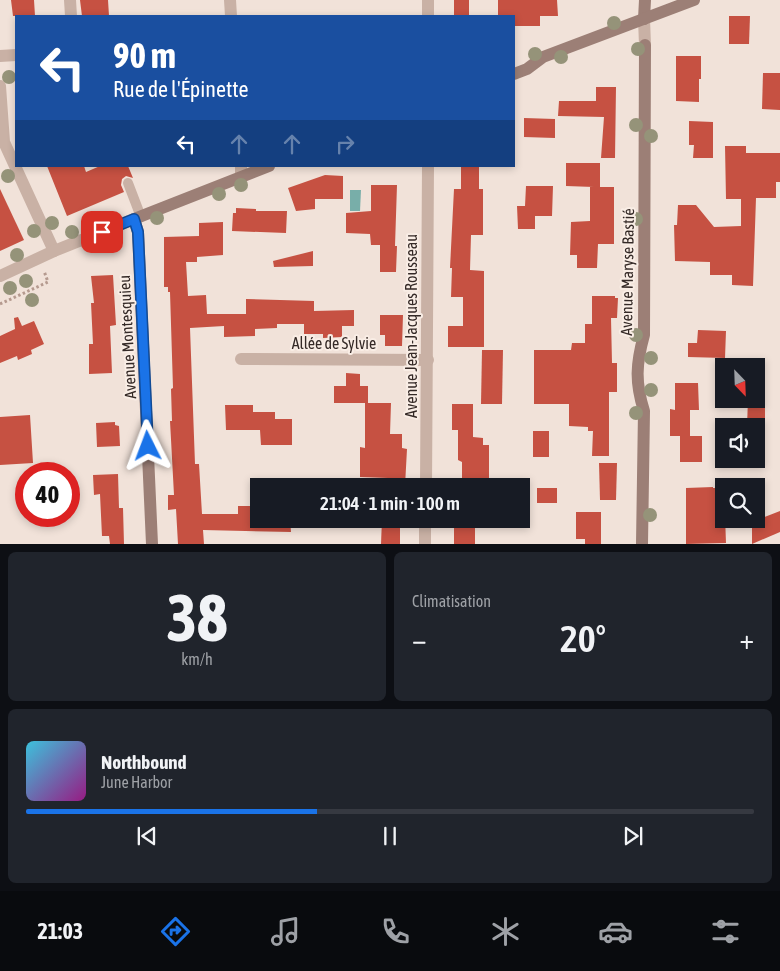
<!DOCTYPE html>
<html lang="fr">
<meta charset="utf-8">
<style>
:root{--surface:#171b24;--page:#20242c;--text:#f1f3f6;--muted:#9ea1a6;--line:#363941;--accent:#1a73e8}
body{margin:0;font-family:"Asap Condensed",sans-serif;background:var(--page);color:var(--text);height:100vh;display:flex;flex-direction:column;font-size:19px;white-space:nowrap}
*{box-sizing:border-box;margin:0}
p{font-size:16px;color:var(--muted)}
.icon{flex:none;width:28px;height:28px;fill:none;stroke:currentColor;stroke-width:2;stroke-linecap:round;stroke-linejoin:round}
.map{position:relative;height:544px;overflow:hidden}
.sheet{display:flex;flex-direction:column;gap:8px;padding:8px;background:#0d0f14;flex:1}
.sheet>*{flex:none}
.hud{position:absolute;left:15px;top:15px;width:500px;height:152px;border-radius:0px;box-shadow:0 2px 8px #0003;background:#1a4fa0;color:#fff;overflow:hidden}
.needle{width:32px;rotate:157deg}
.fabs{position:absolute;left:715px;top:358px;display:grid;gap:10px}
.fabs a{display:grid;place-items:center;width:50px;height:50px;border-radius:0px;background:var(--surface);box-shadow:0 2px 8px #0003;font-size:25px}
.speed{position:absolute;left:15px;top:462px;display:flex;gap:10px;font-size:25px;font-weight:700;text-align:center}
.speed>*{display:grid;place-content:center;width:65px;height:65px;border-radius:50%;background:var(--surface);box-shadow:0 2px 8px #0003;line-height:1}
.speed .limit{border:8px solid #d22;background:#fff;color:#111}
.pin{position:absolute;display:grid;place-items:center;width:42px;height:42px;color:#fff;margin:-21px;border-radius:10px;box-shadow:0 2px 8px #0006}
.me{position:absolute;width:55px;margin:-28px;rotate:357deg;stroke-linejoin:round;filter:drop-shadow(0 0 4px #0008)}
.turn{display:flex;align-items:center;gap:18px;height:105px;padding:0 15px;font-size:22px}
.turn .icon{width:65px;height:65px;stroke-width:2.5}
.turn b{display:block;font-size:35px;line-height:42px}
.lanes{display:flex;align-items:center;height:48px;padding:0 15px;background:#0003;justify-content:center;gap:25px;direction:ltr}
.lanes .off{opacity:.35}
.big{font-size:38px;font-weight:600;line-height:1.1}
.sheet .widget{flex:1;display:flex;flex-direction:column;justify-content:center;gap:8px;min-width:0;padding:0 18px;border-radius:8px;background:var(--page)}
.sheet .dial{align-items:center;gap:0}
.dial b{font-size:65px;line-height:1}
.song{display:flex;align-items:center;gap:15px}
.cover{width:60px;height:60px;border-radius:8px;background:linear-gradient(135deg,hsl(190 70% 55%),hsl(310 70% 35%))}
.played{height:5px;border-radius:2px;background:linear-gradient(90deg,var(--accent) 40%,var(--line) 40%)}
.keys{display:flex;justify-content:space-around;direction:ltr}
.heat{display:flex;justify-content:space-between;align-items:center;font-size:28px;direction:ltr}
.sheet .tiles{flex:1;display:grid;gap:8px;grid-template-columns:1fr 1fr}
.widget:last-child{grid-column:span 2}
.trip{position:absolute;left:250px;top:478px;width:280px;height:50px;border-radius:0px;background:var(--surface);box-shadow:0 2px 8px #0003;font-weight:600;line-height:50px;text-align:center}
.tab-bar{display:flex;height:80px;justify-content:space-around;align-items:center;background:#090b0e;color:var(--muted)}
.tab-bar .icon{width:35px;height:35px}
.tab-bar .active{color:var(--accent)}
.tab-bar b{font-size:22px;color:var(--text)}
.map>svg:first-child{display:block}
.water{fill:#78aea9}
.building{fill:#c65142}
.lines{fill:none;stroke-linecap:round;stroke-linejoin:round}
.path{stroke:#b59a8f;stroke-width:3;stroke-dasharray:2.5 2.5;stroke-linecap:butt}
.lane{stroke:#c9b1a5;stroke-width:10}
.street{stroke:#c9b1a5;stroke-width:12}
.secondary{stroke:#9c7f76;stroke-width:12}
.tree{fill:#959379}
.route-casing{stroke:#114b97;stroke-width:12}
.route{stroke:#1a73e8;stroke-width:9}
.labels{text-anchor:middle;stroke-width:4;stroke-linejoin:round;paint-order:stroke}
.street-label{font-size:16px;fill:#342926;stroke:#f9ede5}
</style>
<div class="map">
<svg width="780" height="544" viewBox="0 0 780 544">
<rect width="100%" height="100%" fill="#f1e2d9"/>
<!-- water -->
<polygon class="water" points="350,190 361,190 360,211 350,211"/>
<!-- building -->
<g class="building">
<polygon points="11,0 34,0 35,16 13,16"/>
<polygon points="80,0 108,0 109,16 82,16"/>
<rect x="454" y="0" width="15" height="16"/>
<polygon points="498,0 557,0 558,16 540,16 540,26 514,26 514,16 498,16"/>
<polygon points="729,16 750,16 749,44 729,44"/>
<polygon points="676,56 701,56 701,79 699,79 699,102 676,101"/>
<polygon points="763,73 780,73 780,110 762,109"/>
<polygon points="596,87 616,87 615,158 601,158 604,117 558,116 559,101 596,101"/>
<polygon points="524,118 555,119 555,138 524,137"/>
<polygon points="689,121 713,122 713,158 693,158 694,145 689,145"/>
<polygon points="725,146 746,146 746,153 780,153 780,182 776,182 776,198 756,198 753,286 732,285 732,275 710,275 710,262 675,261 674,225 677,225 678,205 696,205 714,227 741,226 741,199 726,199"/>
<polygon points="566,163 600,163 600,187 614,187 614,244 598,244 597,268 577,268 577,255 570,255 571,222 590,221 590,187 594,187 566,186"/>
<polygon points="47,166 84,166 86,172 100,166 128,166 133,178 126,176 122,179 121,185 124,192 67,216"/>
<polygon points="461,166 479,166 479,189 483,189 483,235 471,235 470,270 484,271 484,347 448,347 448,326 463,326 463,297 451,297 452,268 450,268 454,189 461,189"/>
<polygon points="325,175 343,176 343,199 315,199 315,209 296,211 288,188"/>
<polygon points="371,185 397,185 395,246 397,246 396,272 380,272 380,245 371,245 370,234 346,233 346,213 371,211"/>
<polygon points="526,186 553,186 552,216 535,216 535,229 518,229 517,206 525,206"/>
<polygon points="0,189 24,240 0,251"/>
<polygon points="236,208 256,209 256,211 287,211 286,233 232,231 233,213 236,213"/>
<polygon points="223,222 223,255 197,257 197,262 186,262 188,296 206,295 207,314 246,314 246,299 314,301 314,311 354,310 354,326 342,326 342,337 323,338 323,334 304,334 304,324 277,324 277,328 255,329 255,336 224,337 224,326 190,328 195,464 199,464 202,514 238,514 238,506 254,506 259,507 259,519 290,519 291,532 203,530 204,544 178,544 176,509 168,510 168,495 174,495 170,421 172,421 171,389 173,388 170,292 168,292 168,287 164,287 164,237 199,236 199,223"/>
<polygon points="313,251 313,266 274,267 273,261"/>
<polygon points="113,275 116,325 110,326 112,373 89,374 89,344 93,344 91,303 94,303 91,276"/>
<polygon points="592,296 615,296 615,298 618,298 617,318 611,318 612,363 617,363 617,392 609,392 609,456 592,456 593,431 588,431 588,427 569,426 569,404 534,404 534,350 571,350 572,343 585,343 585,324 592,324"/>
<polygon points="380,315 403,315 402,346 385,346 385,335 380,335"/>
<polygon points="18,317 22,326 34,321 44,344 31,350 32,354 18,360 17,356 0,363 0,336 15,329 14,318"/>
<polygon points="698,330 726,331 725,358 688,357 688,343 697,343"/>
<polygon points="482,350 503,350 502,404 481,404"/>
<polygon points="346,373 360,374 360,386 368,386 368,403 366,403 391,403 390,434 402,434 402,448 407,449 405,486 388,486 388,478 360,477 360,447 365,448 365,403 334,403 334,386 346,386"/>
<polygon points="675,383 698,383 699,410 690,410 690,436 702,436 702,462 680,462 680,436 670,436 670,409 675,410"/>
<polygon points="748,399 765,399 765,426 747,426"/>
<polygon points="452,404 473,404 473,437 483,438 483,445 489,445 489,485 462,486 462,462 458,460 458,430 452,430"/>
<polygon points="225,405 253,405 253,412 275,412 275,419 292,419 292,445 261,445 260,430 226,430"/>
<polygon points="30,415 33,463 0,465 0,417"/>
<polygon points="115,422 115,425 119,426 120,446 97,447 96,423"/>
<rect x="533" y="431" width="16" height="26"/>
<polygon points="599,463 617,463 616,500 600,500"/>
<polygon points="118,474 119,508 123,508 124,544 110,544 109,536 102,536 100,494 94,495 93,475"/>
<polygon points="713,487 713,488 724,488 726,543 686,544 686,488"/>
<rect x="537" y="488" width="20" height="15"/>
<polygon points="780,511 780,532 752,544 752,522"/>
<polygon points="576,512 601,512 601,544 585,544 585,539 576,539"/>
<polygon points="382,519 400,519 400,544 381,544"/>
<rect x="454" y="519" width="21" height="25"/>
</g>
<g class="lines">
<!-- path -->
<polyline class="path" points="0,304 48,282 44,271"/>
<!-- lane -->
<polyline class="lane" points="128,183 141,217"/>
<!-- street -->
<g class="street">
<polyline points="70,0 71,16"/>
<polyline points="230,0 231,16"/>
<polyline points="428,16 428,0"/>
<polyline points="644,19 645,45"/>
<polyline points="0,56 16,55"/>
<polyline points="0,86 4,142 54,251"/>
<polyline points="241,166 241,177"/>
<polyline points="0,276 54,251 134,219"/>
<polyline points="241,359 428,360"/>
<polyline points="426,486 428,166"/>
<polyline points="425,544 425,519"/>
</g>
<!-- secondary -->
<g class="secondary">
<polyline points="644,19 645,0"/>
<polyline points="514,74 527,69 543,57 694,0"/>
<polyline points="152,544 138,232 134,219 269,166"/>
<path d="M642 544 644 411C635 382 636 364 644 335L645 45"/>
</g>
</g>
<!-- trees -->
<g class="tree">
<circle cx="614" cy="23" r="7"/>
<circle cx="638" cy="49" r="7"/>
<circle cx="535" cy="54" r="7"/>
<circle cx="561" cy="57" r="7"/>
<circle cx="9" cy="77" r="7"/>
<circle cx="636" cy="125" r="7"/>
<circle cx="651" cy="136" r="7"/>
<circle cx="8" cy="176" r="7"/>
<circle cx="241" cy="185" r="7"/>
<circle cx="219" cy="194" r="7"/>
<circle cx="157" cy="218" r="7"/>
<circle cx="102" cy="219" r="7"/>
<circle cx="636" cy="219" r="7"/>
<circle cx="52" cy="223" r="7"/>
<circle cx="34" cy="231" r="7"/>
<circle cx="72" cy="232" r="7"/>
<circle cx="17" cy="255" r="7"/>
<circle cx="26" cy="281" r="7"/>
<circle cx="10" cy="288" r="7"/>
<circle cx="32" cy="300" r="7"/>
<circle cx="636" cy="335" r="7"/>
<circle cx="651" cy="358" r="7"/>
<circle cx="651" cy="390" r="7"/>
<circle cx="636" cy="413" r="7"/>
<circle cx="650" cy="515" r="7"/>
</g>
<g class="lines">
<defs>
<polyline id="route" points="102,232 134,219 138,232 148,446"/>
</defs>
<!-- route casing -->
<use href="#route" class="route-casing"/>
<!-- route -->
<use href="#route" class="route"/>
</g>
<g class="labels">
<!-- street labels -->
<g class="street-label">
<text transform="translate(627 272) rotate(-89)" y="6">Avenue Maryse Bastié</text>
<text transform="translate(411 326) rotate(-90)" y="6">Avenue Jean-Jacques Rousseau</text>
<text transform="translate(127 337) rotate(-93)" y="6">Avenue Montesquieu</text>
<text x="334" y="349">Allée de Sylvie</text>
</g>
</g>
</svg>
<div class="fabs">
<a><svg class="needle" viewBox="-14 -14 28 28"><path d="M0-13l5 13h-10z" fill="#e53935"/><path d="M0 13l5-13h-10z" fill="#9ea1a6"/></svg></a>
<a><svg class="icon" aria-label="sound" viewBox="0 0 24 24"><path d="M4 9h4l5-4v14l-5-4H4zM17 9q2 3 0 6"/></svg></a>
<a><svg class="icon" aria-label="search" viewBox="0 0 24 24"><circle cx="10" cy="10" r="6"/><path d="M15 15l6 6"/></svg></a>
</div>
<div class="speed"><div class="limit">40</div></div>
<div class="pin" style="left:102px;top:232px;background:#d93025"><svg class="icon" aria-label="arrive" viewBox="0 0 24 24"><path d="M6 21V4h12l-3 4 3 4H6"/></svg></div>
<svg class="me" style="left:148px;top:446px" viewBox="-20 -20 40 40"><path d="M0-17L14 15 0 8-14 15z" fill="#1a73e8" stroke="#fff" stroke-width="4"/></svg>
<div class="trip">21:04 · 1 min · 100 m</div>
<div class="hud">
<div class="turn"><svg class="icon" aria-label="left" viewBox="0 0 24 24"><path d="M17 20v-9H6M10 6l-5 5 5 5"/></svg><div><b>90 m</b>Rue de l'Épinette</div></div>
<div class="lanes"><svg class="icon" aria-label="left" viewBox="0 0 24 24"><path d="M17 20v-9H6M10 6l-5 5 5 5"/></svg><svg class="icon off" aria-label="ahead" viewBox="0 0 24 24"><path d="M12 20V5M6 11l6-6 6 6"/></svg><svg class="icon off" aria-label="ahead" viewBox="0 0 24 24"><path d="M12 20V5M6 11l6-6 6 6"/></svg><svg class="icon off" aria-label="right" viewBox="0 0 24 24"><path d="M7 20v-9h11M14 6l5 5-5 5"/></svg></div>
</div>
</div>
<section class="sheet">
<div class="tiles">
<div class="widget dial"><b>38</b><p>km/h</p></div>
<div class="widget"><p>Climatisation</p>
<div class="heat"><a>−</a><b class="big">20°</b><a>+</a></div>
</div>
<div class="widget">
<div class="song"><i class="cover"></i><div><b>Northbound</b><p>June Harbor</p></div></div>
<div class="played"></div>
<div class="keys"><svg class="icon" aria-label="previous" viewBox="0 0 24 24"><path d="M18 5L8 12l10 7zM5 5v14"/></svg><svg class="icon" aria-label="pause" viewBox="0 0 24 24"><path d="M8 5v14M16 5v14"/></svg><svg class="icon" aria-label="next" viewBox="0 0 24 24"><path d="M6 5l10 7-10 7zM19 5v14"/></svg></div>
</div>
</div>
</section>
<nav class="tab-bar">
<b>21:03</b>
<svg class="icon active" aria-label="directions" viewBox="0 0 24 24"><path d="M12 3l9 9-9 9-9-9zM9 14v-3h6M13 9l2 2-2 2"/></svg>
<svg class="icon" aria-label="music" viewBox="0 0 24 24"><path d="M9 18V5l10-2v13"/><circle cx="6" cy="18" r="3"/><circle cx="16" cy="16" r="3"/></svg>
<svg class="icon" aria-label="phone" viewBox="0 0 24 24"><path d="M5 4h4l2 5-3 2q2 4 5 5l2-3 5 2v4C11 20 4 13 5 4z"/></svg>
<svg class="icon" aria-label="climate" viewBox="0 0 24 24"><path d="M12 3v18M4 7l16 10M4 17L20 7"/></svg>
<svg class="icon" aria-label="car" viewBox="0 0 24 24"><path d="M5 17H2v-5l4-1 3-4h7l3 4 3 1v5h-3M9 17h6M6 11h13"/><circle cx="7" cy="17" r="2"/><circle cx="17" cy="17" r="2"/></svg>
<svg class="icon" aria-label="filters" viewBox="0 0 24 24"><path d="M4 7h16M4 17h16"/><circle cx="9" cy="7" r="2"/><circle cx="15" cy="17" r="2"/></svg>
</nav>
